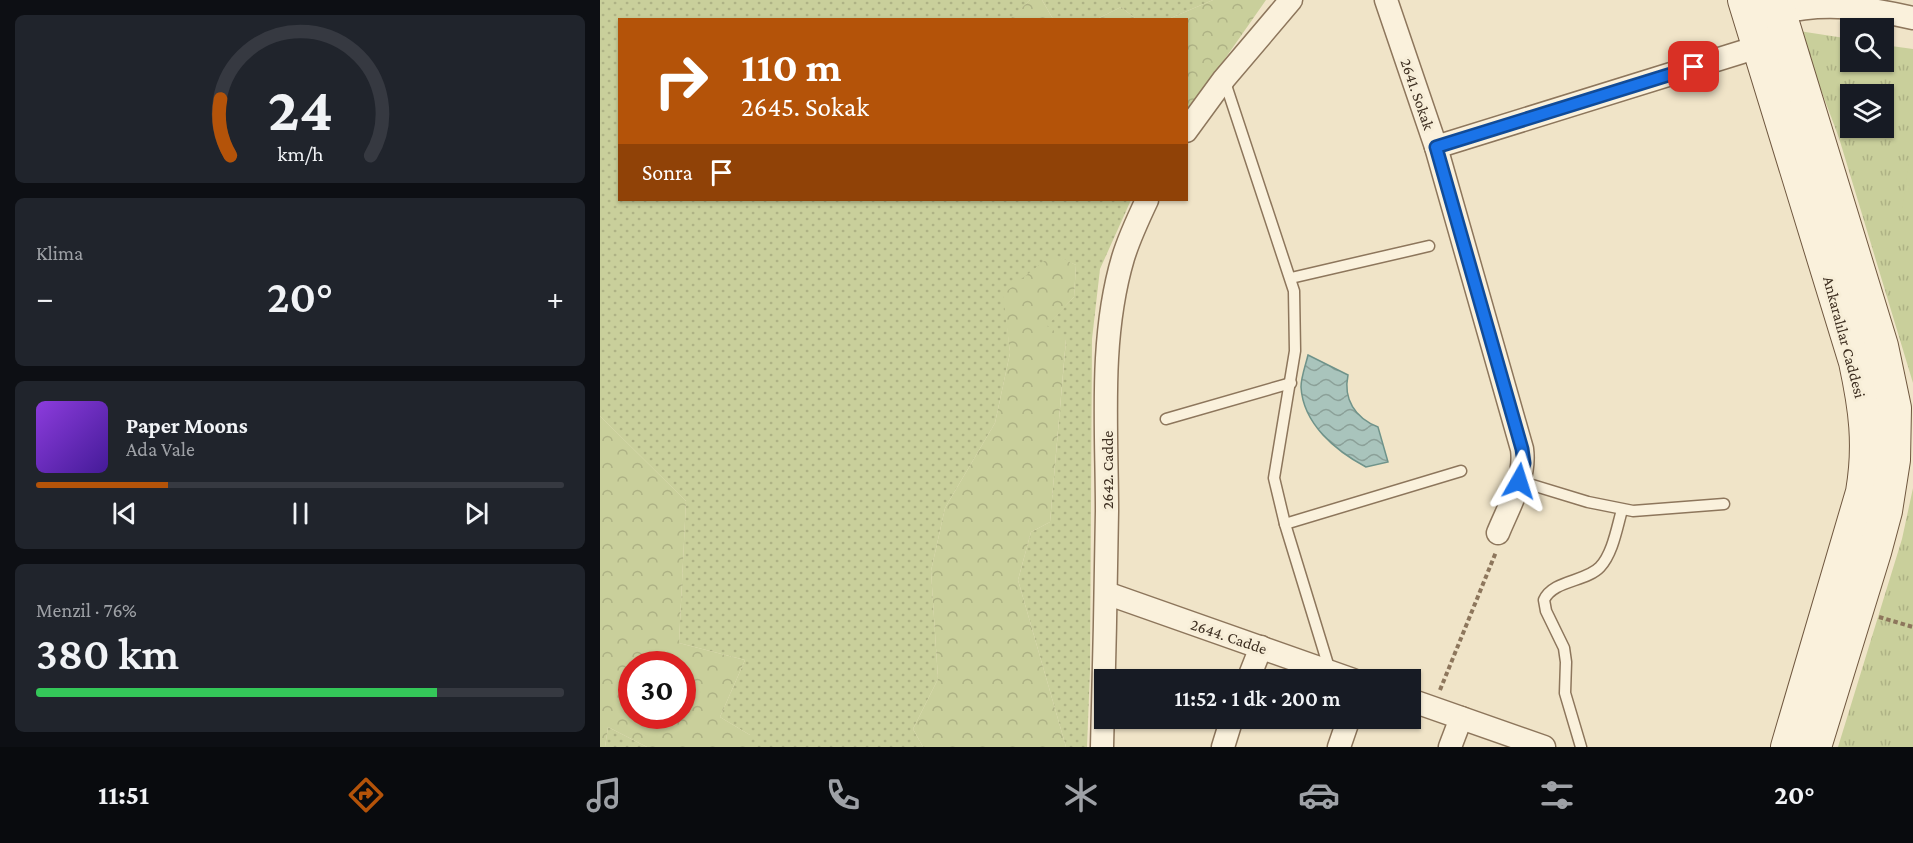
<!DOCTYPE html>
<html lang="tr">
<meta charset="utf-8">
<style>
:root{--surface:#171b24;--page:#20242c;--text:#f1f3f6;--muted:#9ea1a6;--line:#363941;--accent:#b45309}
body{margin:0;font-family:"Crimson Pro",serif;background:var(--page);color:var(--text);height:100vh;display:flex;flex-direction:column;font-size:22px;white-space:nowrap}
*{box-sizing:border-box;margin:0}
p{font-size:20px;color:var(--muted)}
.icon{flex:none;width:33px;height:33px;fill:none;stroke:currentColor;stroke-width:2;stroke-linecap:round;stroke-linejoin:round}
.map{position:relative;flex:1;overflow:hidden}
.drawer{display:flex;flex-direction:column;gap:15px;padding:15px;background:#0d0f14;width:600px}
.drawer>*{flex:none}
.hud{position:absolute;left:18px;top:18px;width:570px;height:183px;border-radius:0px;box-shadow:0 2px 4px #0004;background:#b45309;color:#fff;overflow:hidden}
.controls{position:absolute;left:1240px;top:18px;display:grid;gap:12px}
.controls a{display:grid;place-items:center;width:54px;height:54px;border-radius:0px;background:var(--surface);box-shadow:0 2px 4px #0004;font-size:30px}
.speed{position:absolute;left:18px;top:651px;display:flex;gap:12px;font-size:30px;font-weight:700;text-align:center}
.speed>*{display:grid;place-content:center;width:78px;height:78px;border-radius:50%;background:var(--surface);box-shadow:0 2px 4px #0004;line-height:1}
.speed .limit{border:9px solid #d22;background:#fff;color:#111}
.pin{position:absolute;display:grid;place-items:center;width:51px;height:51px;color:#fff;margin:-26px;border-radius:12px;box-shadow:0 3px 9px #0006}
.me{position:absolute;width:66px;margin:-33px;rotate:6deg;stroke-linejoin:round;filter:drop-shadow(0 0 4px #0008)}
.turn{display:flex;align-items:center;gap:21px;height:126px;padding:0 24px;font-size:27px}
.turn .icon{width:78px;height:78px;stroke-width:2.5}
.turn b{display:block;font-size:42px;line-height:51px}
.then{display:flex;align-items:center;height:57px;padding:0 24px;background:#0003;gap:12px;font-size:22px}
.big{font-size:45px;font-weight:600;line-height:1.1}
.drawer .card{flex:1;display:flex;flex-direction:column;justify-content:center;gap:9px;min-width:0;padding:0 21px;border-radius:9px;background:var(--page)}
.drawer .dial{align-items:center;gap:0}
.dial svg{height:156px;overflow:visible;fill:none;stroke:var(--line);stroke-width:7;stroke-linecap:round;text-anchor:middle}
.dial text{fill:var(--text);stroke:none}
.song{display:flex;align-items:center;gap:18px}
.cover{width:72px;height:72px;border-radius:9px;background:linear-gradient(135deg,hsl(270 70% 55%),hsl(260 70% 35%))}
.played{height:6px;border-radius:3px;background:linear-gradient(90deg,var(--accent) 25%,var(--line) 25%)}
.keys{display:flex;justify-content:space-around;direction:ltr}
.heat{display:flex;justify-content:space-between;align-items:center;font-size:33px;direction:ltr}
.charge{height:9px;border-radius:4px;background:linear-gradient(90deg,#34c759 76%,var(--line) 0)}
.trip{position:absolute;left:494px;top:669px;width:327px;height:60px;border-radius:0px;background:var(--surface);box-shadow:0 2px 4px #0004;font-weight:600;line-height:60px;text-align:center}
.tabs{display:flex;height:96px;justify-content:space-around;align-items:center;background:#090b0e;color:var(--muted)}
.tabs .icon{width:42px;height:42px}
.tabs .selected{color:var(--accent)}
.tabs b{font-size:27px;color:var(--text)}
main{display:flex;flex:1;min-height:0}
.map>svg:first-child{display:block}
.grass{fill:url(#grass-dots)}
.forest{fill:url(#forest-crowns);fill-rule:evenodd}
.park{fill:url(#park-tufts);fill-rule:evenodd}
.pitch{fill:#c9cf9b}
.water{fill:url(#water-waves);stroke:#6f938a;stroke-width:1.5}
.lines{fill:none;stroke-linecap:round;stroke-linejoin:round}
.lane-casing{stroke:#8d765c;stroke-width:13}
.street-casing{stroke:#8d765c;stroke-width:25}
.secondary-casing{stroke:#6f573f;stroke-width:34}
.path{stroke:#8d765c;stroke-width:4;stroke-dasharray:4.5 3;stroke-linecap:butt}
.lane{stroke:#faf1dc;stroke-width:10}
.street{stroke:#faf1dc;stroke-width:22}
.secondary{stroke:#faf1dc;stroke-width:32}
.route-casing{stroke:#114b97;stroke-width:15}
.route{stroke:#1a73e8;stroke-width:10}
.labels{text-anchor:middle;stroke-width:6;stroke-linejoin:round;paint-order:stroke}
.street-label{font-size:16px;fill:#3d2e20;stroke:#f7eed8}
</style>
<main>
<section class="drawer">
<div class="card dial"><svg viewBox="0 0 100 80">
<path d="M14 69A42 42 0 1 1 86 69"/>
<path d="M14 69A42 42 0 0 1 9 40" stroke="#b45309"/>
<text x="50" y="56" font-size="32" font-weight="700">24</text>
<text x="50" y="72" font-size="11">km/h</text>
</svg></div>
<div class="card"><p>Klima</p>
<div class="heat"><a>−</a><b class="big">20°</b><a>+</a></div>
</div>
<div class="card">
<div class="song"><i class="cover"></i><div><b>Paper Moons</b><p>Ada Vale</p></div></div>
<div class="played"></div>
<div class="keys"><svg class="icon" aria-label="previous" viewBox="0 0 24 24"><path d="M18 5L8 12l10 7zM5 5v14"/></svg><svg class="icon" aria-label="pause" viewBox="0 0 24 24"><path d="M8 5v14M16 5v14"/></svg><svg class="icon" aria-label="next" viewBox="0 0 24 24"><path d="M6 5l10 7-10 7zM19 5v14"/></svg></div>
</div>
<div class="card"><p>Menzil · 76%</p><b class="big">380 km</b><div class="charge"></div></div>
</section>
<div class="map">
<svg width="1313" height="747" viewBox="0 0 1313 747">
<defs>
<pattern id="grass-dots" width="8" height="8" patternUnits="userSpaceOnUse" patternTransform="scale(1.5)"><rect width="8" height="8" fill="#c9cf9b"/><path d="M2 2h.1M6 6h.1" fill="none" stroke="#aeb285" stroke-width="1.8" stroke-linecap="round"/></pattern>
<pattern id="forest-crowns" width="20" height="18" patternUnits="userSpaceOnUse" patternTransform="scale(1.5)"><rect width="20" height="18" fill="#c9cf9b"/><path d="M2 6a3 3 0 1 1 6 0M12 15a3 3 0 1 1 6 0" fill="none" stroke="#aeb285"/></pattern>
<pattern id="park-tufts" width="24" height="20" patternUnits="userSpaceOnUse" patternTransform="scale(1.5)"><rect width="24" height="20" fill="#c9cf9b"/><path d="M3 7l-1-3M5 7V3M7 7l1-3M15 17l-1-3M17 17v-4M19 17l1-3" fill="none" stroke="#aeb285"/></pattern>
<pattern id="water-waves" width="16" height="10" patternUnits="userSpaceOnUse" patternTransform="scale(1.5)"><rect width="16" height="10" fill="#a9c4bc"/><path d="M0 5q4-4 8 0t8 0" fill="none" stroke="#8ba098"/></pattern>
</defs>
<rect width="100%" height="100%" fill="#f0e4c8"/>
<!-- grass -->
<g class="grass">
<polygon points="0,0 430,0 410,20 20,20 20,200 512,200 513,201 515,200 531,200 500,269 492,339 490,671 487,747 466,747 418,580 431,532 450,522 466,340 446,326 474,297 476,265 453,255 404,294 410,353 395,423 345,508 331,571 338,679 313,729 323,747 150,747 150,735 120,717 145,660 79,643 86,501 0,416"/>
<polygon points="442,0 613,0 566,20 536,19 521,7 497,19 453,19"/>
<polygon points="8,727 47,747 5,747"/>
</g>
<!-- forest -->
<g class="forest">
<polygon points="430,0 442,0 453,19 410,19"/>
<polygon points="613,0 666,0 587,113 586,20 566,20"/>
<polygon points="521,7 536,19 497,19"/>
<polygon points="453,254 476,265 474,297 447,326 466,339 450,522 431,532 418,580 466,747 323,747 313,729 338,679 331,571 345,508 395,423 410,353 403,294"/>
<path d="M0 416 86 501 79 643 145 660 120 717 150 735V747H47L8 727 5 747H0ZM82 664V716H32V664Z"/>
</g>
<!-- park -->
<g class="park">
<path d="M1199 31 1251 39V62H1284V45L1313 49V383L1239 138ZM1251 94H1284V128H1251Z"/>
<polygon points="1313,488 1313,747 1238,747 1302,539"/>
</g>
<!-- pitch -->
<polygon class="pitch" points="1313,143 1313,217 1301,215 1311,145"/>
<!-- water -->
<path class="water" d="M708 355 748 375C743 399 755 418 778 427L788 462 766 467C736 451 703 424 701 387 701 377 706 364 708 355Z"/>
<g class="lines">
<defs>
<g id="lane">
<polyline points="624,79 694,291 695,351 674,478 685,524 730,671"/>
<polyline points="691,278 829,246"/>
<polyline points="566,419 691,383"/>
<polyline points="919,481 988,502 1033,511 1124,504"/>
<polyline points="685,524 861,471"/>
<path d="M981 747 965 693 966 662 964 648 946 611 944 600C953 580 986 582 1000 567 1013 553 1017 527 1022 510"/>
</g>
<g id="street">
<path d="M786 0 836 147 922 449C926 478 909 506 898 533"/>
<path d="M1180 13C1224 1 1269 8 1313 18"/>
<polyline points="586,131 624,79 691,0"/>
<polyline points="836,147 1158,47"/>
<polyline points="506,593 753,680"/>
<polyline points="648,680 661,647"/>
<polyline points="810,700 944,747"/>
<path d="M502 747C504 668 506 590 507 511 507 428 499 339 523 258 529 238 538 219 547 200"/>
<polyline points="623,747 632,718"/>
<polyline points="739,747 749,718"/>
<polyline points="850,747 861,718"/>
</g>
<g id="secondary">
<path d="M1144 0 1255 362C1265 408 1270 445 1262 492L1187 747"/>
<polyline points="1176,0 1282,346 1295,408 1294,460 1286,511 1275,552 1215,747"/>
</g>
</defs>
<!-- lane casing -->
<use href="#lane" class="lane-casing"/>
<!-- street casing -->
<use href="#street" class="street-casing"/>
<!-- secondary casing -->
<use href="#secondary" class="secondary-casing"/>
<!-- path -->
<g class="path">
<polyline points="1279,617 1313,627"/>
<polyline points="840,690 896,552"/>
</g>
<!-- lane -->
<use href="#lane" class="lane"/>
<!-- street -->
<use href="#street" class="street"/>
<!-- secondary -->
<use href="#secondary" class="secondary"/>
</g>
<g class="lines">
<defs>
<polyline id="route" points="919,481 924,463 922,449 836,147 1094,67"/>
</defs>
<!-- route casing -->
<use href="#route" class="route-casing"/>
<!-- route -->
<use href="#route" class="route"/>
</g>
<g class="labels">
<!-- street labels -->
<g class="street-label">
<text transform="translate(818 94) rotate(71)" y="6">2641. Sokak</text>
<text transform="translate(1245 337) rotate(75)" y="6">Ankaralılar Caddesi</text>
<text transform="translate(507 470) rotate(-90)" y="6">2642. Cadde</text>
<text transform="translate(629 636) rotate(19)" y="6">2644. Cadde</text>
</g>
</g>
</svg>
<div class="controls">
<a><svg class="icon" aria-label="search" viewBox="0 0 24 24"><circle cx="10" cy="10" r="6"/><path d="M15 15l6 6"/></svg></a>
<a><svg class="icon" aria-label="layers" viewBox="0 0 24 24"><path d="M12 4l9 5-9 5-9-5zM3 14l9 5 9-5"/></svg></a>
</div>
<div class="speed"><div class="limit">30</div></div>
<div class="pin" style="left:1094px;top:67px;background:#d93025"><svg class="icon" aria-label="arrive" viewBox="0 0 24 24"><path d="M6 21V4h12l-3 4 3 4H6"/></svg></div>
<svg class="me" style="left:919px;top:481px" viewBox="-20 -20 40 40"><path d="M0-17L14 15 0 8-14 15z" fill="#1a73e8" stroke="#fff" stroke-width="4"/></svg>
<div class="trip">11:52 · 1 dk · 200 m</div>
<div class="hud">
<div class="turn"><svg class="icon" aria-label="right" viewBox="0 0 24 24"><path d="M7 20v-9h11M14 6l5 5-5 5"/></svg><div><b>110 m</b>2645. Sokak</div></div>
<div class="then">Sonra<svg class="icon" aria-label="arrive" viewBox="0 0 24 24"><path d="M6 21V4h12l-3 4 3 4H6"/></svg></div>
</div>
</div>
</main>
<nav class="tabs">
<b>11:51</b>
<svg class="icon selected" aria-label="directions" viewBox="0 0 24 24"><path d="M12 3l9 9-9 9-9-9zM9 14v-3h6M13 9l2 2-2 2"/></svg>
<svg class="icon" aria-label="music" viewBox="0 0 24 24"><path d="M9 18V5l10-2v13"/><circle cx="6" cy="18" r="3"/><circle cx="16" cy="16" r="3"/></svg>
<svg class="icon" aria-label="phone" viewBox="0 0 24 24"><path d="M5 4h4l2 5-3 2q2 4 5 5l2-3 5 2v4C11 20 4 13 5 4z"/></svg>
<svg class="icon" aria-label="climate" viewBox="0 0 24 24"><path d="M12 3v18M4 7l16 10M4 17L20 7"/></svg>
<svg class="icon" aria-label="car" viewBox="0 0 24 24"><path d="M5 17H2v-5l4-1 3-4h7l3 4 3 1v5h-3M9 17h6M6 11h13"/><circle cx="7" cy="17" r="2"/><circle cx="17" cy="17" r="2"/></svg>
<svg class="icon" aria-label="filters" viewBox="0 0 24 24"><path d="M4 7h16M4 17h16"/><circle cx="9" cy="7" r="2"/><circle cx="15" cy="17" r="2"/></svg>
<b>20°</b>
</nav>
